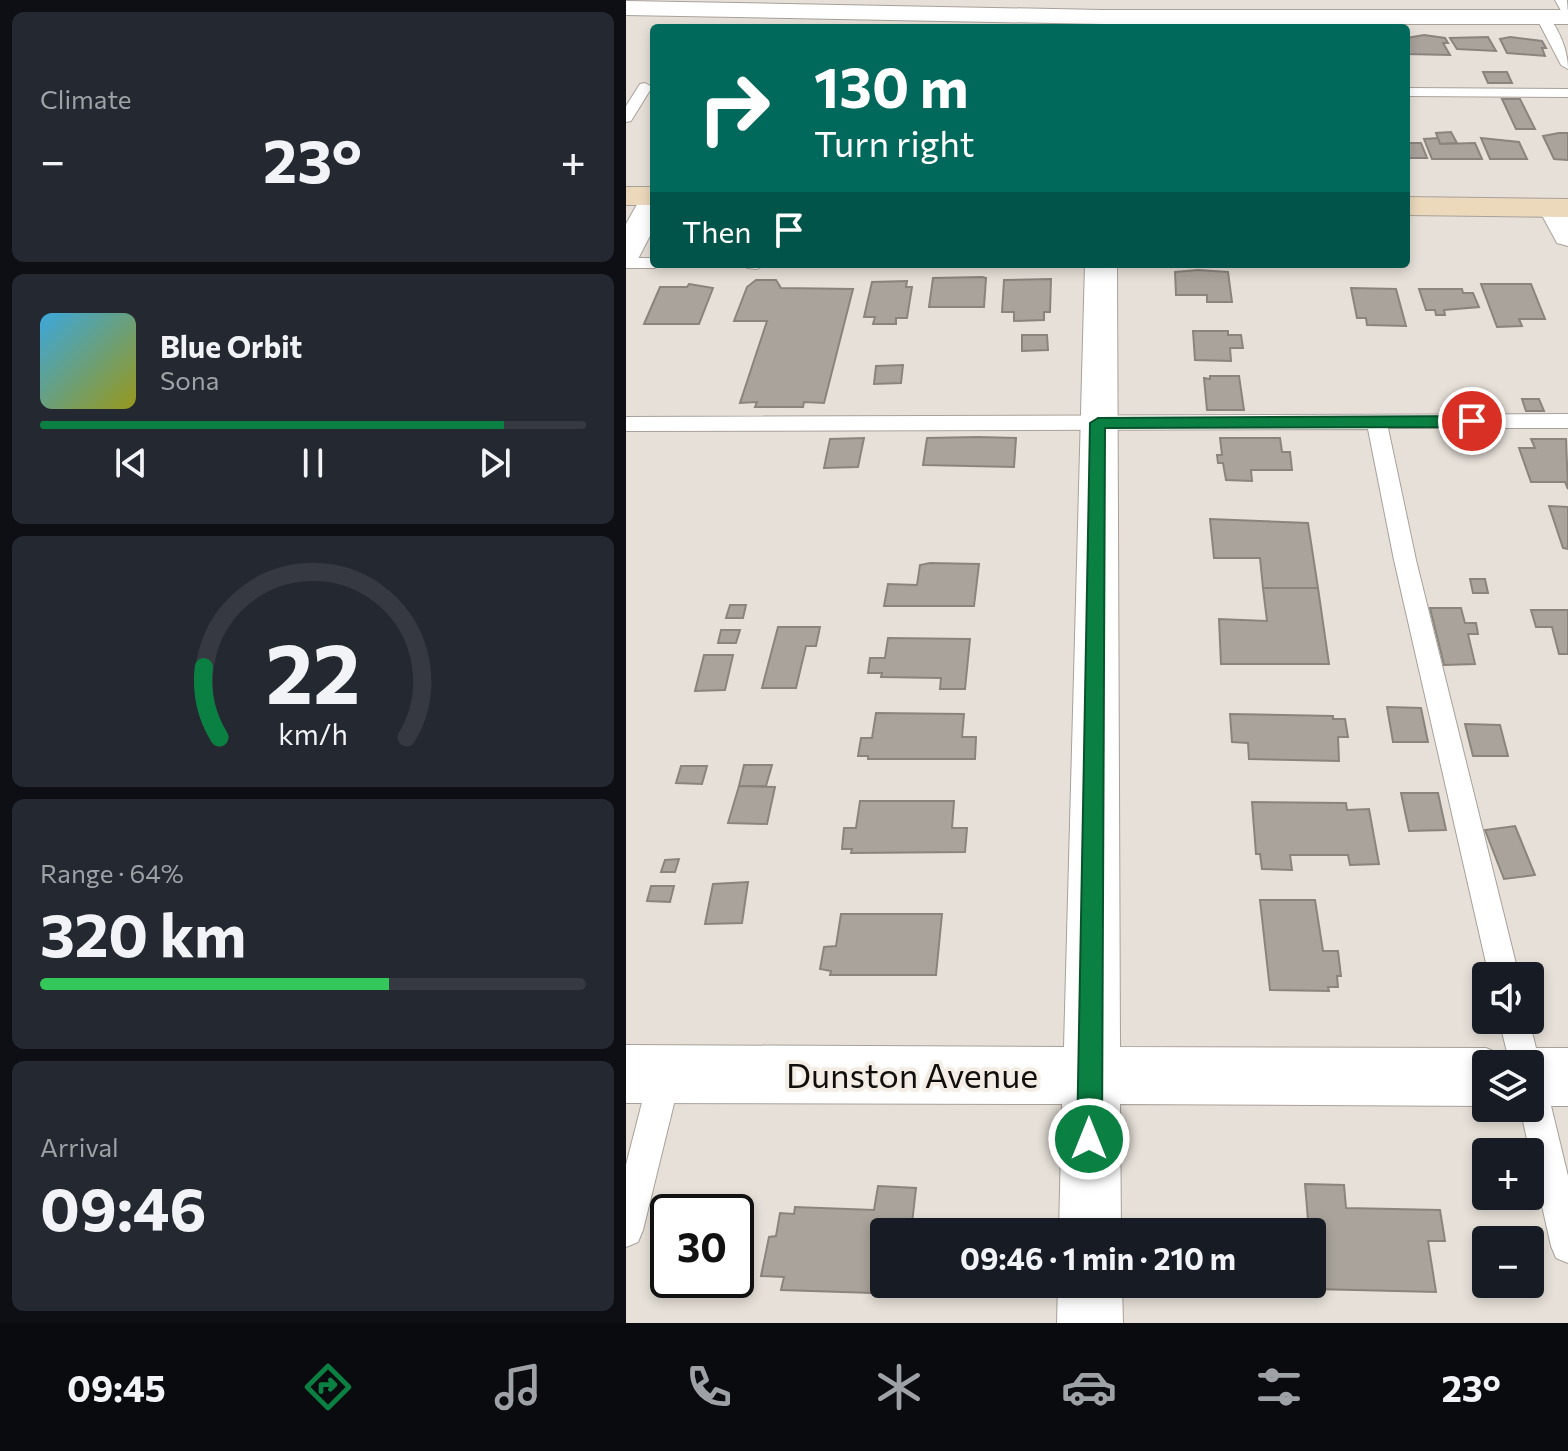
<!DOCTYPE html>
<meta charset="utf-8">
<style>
:root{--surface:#171b24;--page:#242831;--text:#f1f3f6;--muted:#9ea1a6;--line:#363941;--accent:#0b8043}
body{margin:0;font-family:Commissioner,sans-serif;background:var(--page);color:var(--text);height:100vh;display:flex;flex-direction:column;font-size:30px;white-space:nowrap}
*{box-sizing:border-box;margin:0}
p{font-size:26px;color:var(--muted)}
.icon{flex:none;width:44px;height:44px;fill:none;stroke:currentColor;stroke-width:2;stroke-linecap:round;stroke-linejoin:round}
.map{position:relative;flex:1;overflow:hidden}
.details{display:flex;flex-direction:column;gap:12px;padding:12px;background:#0d0f14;width:626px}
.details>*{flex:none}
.guide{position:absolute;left:24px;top:24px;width:760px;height:244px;border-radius:8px;box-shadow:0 4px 12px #0003;background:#00695c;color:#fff;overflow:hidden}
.controls{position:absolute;left:846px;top:962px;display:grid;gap:16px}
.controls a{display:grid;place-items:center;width:72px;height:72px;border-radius:8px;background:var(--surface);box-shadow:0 4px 12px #0003;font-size:40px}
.speed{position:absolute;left:24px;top:1194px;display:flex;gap:16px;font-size:40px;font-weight:700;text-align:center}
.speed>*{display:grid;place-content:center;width:104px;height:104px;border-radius:50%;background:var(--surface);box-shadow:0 4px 12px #0003;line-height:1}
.speed .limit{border:4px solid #111;border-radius:12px;background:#fff;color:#111}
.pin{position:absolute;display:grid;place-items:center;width:68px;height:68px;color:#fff;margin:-34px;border:4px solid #fff;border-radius:50%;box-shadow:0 2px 8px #0007}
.me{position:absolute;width:88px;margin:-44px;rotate:0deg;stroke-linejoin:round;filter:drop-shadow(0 0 6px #0008)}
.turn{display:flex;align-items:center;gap:28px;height:168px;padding:0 32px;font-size:36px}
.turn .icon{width:104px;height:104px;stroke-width:2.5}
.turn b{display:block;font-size:56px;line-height:68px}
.then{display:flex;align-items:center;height:76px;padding:0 32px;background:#0003;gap:16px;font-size:30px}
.big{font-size:60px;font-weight:700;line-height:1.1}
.details .card{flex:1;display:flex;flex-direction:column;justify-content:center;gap:12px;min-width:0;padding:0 28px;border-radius:12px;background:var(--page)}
.details .dial{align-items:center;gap:0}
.dial svg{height:208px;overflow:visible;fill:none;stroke:var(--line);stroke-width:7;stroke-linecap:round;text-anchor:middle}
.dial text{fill:var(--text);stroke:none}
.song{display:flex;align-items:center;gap:24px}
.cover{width:96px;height:96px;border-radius:12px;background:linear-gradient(135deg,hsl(200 70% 55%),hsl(60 70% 35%))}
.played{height:8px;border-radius:4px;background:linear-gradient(90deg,var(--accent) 85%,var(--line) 85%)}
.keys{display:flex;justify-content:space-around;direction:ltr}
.heat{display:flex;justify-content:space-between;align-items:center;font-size:44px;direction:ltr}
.charge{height:12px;border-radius:6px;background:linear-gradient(90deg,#34c759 64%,var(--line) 0)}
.trip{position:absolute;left:244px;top:1218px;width:456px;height:80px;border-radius:8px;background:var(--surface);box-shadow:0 4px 12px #0003;font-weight:700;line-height:80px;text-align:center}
.menu{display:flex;height:128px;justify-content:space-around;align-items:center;background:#090b0e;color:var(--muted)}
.menu .icon{width:56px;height:56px}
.menu .on{color:var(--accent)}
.menu b{font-size:36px;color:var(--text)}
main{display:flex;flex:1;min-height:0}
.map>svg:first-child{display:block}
.building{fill:#a9a39b;stroke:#8a847d;stroke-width:2}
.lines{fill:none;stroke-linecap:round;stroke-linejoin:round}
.lane-casing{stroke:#a8a19a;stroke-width:2}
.street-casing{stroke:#a8a19a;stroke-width:2}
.secondary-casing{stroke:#a8a19a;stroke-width:2}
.lane{fill:#fff;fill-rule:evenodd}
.street{fill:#fff;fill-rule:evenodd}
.secondary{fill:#ecd9bc;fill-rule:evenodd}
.route{fill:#0b8043;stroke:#07532c;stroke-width:2}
.labels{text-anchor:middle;stroke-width:8;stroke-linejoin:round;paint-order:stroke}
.near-street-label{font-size:34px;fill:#110f0d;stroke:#f3ede5}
</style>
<main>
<section class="details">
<div class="card"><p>Climate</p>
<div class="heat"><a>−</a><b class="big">23°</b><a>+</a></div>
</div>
<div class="card">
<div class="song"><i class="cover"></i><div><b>Blue Orbit</b><p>Sona</p></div></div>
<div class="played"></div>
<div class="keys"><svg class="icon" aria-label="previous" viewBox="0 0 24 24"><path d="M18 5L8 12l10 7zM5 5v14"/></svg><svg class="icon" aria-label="pause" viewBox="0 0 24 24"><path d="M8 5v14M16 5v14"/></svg><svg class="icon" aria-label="next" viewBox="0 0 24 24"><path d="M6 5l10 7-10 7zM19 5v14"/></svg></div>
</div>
<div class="card dial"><svg viewBox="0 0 100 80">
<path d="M14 69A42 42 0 1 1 86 69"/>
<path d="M14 69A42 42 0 0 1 8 42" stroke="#0b8043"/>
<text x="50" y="56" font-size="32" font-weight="700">22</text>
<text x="50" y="72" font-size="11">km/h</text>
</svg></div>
<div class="card"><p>Range · 64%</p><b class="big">320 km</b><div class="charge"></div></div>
<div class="card"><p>Arrival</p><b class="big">09:46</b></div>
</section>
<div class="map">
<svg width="942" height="1323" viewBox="0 0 942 1323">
<rect width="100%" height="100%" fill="#e6e0d8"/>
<!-- building -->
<g class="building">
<polygon points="798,35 819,38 822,43 817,43 824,55 780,54 780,38"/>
<polygon points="862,37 870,51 831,49 824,38"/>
<polygon points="884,37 916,41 920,48 916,48 919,56 881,53 874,39"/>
<polygon points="857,72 881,72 886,83 862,83"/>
<polygon points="876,99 894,99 909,129 890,129"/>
<polygon points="825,132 831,143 814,144 810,133"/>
<polygon points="933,133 942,133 942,160 928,159 917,136"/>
<polygon points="812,138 814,144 849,143 856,159 806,159 798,139"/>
<polygon points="855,138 893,142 901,159 864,159"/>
<polygon points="780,143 795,143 801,158 780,158"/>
<polygon points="572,270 602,272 606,302 581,302 581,295 550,295 549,272"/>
<polygon points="356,277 360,278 358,307 303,307 307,278"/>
<polygon points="425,279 424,312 418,312 418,320 388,321 388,312 376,312 378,280"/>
<polygon points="130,280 150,280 155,288 227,289 198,403 178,402 177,407 129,407 131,402 114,403 141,321 108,321 121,287"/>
<polygon points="281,281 280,287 286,287 281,318 270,318 270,324 247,324 249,317 238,317 246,282"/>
<polygon points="63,284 87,288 73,324 18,324 34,287 61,287"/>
<polygon points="855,284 905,284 919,319 893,319 896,326 871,327"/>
<polygon points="725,288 770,289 780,326 741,325 740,318 731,318"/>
<polygon points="793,289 836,289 837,293 847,293 853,307 818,310 819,315 810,315 809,310 800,310"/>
<polygon points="567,331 602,331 602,335 615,335 617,348 604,348 605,361 569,360"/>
<polygon points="396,335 421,335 422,350 396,351"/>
<polygon points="277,365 275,383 248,384 250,366"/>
<polygon points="584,376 613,376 618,410 581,410 578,378 584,379"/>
<polygon points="896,399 913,399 918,411 900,411"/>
<polygon points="352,437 390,438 388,467 297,465 301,438"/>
<polygon points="238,438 232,467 198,468 204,439"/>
<polygon points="594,438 654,438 656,452 664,452 666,470 625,470 626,481 600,480 597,463 592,463 591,455 596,455"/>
<polygon points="905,439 940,439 942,489 939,482 905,482 893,448 909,448"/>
<polygon points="923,506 942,507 942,549 937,548"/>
<polygon points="584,519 682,523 692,588 637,588 634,558 588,558"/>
<polygon points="304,563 353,564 348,606 258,606 262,584 291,585 294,565"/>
<polygon points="844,579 859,579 862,593 847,593"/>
<polygon points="637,588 692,588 703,664 595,664 593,619 641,621"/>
<polygon points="104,605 120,605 117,618 100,618"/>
<polygon points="804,608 835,608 839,623 850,623 852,634 842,634 849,664 818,665"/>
<polygon points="905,610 942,610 942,654 933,654 926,627 910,627"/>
<polygon points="152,627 194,627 190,646 180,646 170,688 136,688"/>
<polygon points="95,630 114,630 110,643 92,643"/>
<polygon points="262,638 344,639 339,689 314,689 315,678 255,677 256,673 242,673 244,658 259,658"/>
<polygon points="78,655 107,655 99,690 69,691"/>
<polygon points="761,707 795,708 802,742 767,742"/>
<polygon points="250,713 338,714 336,737 350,737 349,759 242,759 242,756 232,756 235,738 246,738"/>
<polygon points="604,714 707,716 707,719 719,719 722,737 712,737 713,761 623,759 622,743 606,742"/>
<polygon points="839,724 874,725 882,756 847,756"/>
<polygon points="118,765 146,765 140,786 113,786"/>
<polygon points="55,766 81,766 76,784 50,783"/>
<polygon points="113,786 149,787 141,824 102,823"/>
<polygon points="775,793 812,793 820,830 783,831"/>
<polygon points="234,801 328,801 326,828 341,828 339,852 225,853 226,849 216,849 218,828 230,828"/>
<polygon points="626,802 720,803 721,810 743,809 753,864 724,865 722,855 664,855 666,870 636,869 634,854 630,854"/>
<polygon points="889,826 909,875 878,879 859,830"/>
<polygon points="53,859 49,872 35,872 39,860"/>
<polygon points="122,882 116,923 79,924 87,884"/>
<polygon points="25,886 48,886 44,902 21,901"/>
<polygon points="634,900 689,900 697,951 712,951 715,976 711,976 712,987 702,987 703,991 644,990"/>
<polygon points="215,914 316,914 310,975 204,975 205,971 194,969 198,947 210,946"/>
<polygon points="679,1184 718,1185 720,1208 814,1210 819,1241 802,1241 810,1292 688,1289 686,1232 683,1232"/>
<polygon points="252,1186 290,1188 285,1232 258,1232 258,1284 279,1284 278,1294 155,1290 158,1277 135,1276 143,1237 150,1236 154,1213 168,1214 169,1207 248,1210"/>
</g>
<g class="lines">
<defs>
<g id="lane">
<polygon points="929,0 941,0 942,15 937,14"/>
<path d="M916 13C932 22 942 51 942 69L935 65 910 17Z"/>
<polygon points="19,83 26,87 5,121 0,122 0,106 14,84"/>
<polygon points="780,88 942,89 942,97 780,96"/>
<polygon points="0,258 28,258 28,264 36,264 28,268 0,268"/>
<polygon points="118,264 140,264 131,269 121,268"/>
<polygon points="942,414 942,428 762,428 790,560 893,976 863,976 768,560 742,429 0,431 0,417"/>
<polygon points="873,1020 903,1020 914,1064 911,1072 920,1085 942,1176 942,1263 930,1258 925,1246 894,1108 904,1108 904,1064 884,1064"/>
<polygon points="39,1059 50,1064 55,1075 17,1230 12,1242 0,1247 0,1165 23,1075 28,1064"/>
</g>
<g id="street">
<polygon points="0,1 477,10 942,10 942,24 477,24 0,15"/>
<polygon points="28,189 28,228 11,261 0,263 0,224 18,192"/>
<polygon points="927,199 937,202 942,208 942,246 931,243 912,208 917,202"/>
<polygon points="459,264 491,264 494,1047 860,1048 880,1057 882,1061 884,1057 904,1048 942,1048 942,1106 904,1106 904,1064 860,1064 860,1106 494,1104 495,1232 433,1232 436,1104 0,1103 0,1045 438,1047"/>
<polygon points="432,1284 496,1284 497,1323 431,1323"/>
</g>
<g id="secondary">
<rect x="0" y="187" width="28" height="18"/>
<polygon points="780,197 942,199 942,217 780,215"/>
</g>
</defs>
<!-- lane casing -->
<use href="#lane" class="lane-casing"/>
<!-- street casing -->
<use href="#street" class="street-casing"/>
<!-- secondary casing -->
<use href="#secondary" class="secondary-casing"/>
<!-- lane -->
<use href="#lane" class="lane"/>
<!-- street -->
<use href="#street" class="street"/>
<!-- secondary -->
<use href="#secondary" class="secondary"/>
</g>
<!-- route -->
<polygon class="route" points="846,416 854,421 846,427 479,428 476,1139 472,1148 463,1151 455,1148 451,1139 464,423 472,418"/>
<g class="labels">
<!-- near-street labels -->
<g class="near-street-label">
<text x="286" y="1088">Dunston Avenue</text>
</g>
</g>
</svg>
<div class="controls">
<a><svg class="icon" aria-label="sound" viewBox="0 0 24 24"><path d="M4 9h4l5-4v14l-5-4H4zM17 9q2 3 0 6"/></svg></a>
<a><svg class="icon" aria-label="layers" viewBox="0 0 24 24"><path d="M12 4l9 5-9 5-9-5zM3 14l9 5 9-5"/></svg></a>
<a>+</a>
<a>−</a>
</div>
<div class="speed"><div class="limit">30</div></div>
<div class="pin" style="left:846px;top:421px;background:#d93025"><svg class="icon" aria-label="arrive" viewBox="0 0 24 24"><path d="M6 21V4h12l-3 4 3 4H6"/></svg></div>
<svg class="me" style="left:463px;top:1139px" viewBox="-20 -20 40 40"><circle r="17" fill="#0b8043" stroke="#fff" stroke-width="3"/><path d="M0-11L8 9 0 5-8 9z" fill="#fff"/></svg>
<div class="trip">09:46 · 1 min · 210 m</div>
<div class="guide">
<div class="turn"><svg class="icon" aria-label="right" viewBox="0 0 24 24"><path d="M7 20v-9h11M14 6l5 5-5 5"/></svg><div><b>130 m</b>Turn right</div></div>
<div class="then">Then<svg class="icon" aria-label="arrive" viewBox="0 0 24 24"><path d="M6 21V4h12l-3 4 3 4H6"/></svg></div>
</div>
</div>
</main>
<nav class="menu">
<b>09:45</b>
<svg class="icon on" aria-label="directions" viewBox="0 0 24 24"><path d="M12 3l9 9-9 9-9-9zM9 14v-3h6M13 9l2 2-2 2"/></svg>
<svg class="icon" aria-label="music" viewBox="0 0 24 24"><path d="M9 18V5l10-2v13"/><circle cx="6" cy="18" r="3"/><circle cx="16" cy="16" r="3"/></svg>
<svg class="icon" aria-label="phone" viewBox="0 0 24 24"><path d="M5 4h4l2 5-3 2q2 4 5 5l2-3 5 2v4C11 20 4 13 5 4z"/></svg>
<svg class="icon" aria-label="climate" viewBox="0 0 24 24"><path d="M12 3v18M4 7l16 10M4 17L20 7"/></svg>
<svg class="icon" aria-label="car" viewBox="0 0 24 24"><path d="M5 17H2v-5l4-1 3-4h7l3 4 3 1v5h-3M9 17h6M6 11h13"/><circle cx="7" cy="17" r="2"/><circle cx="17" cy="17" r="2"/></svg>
<svg class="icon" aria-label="filters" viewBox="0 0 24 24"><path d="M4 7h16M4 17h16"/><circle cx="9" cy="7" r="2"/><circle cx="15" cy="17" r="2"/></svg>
<b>23°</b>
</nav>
